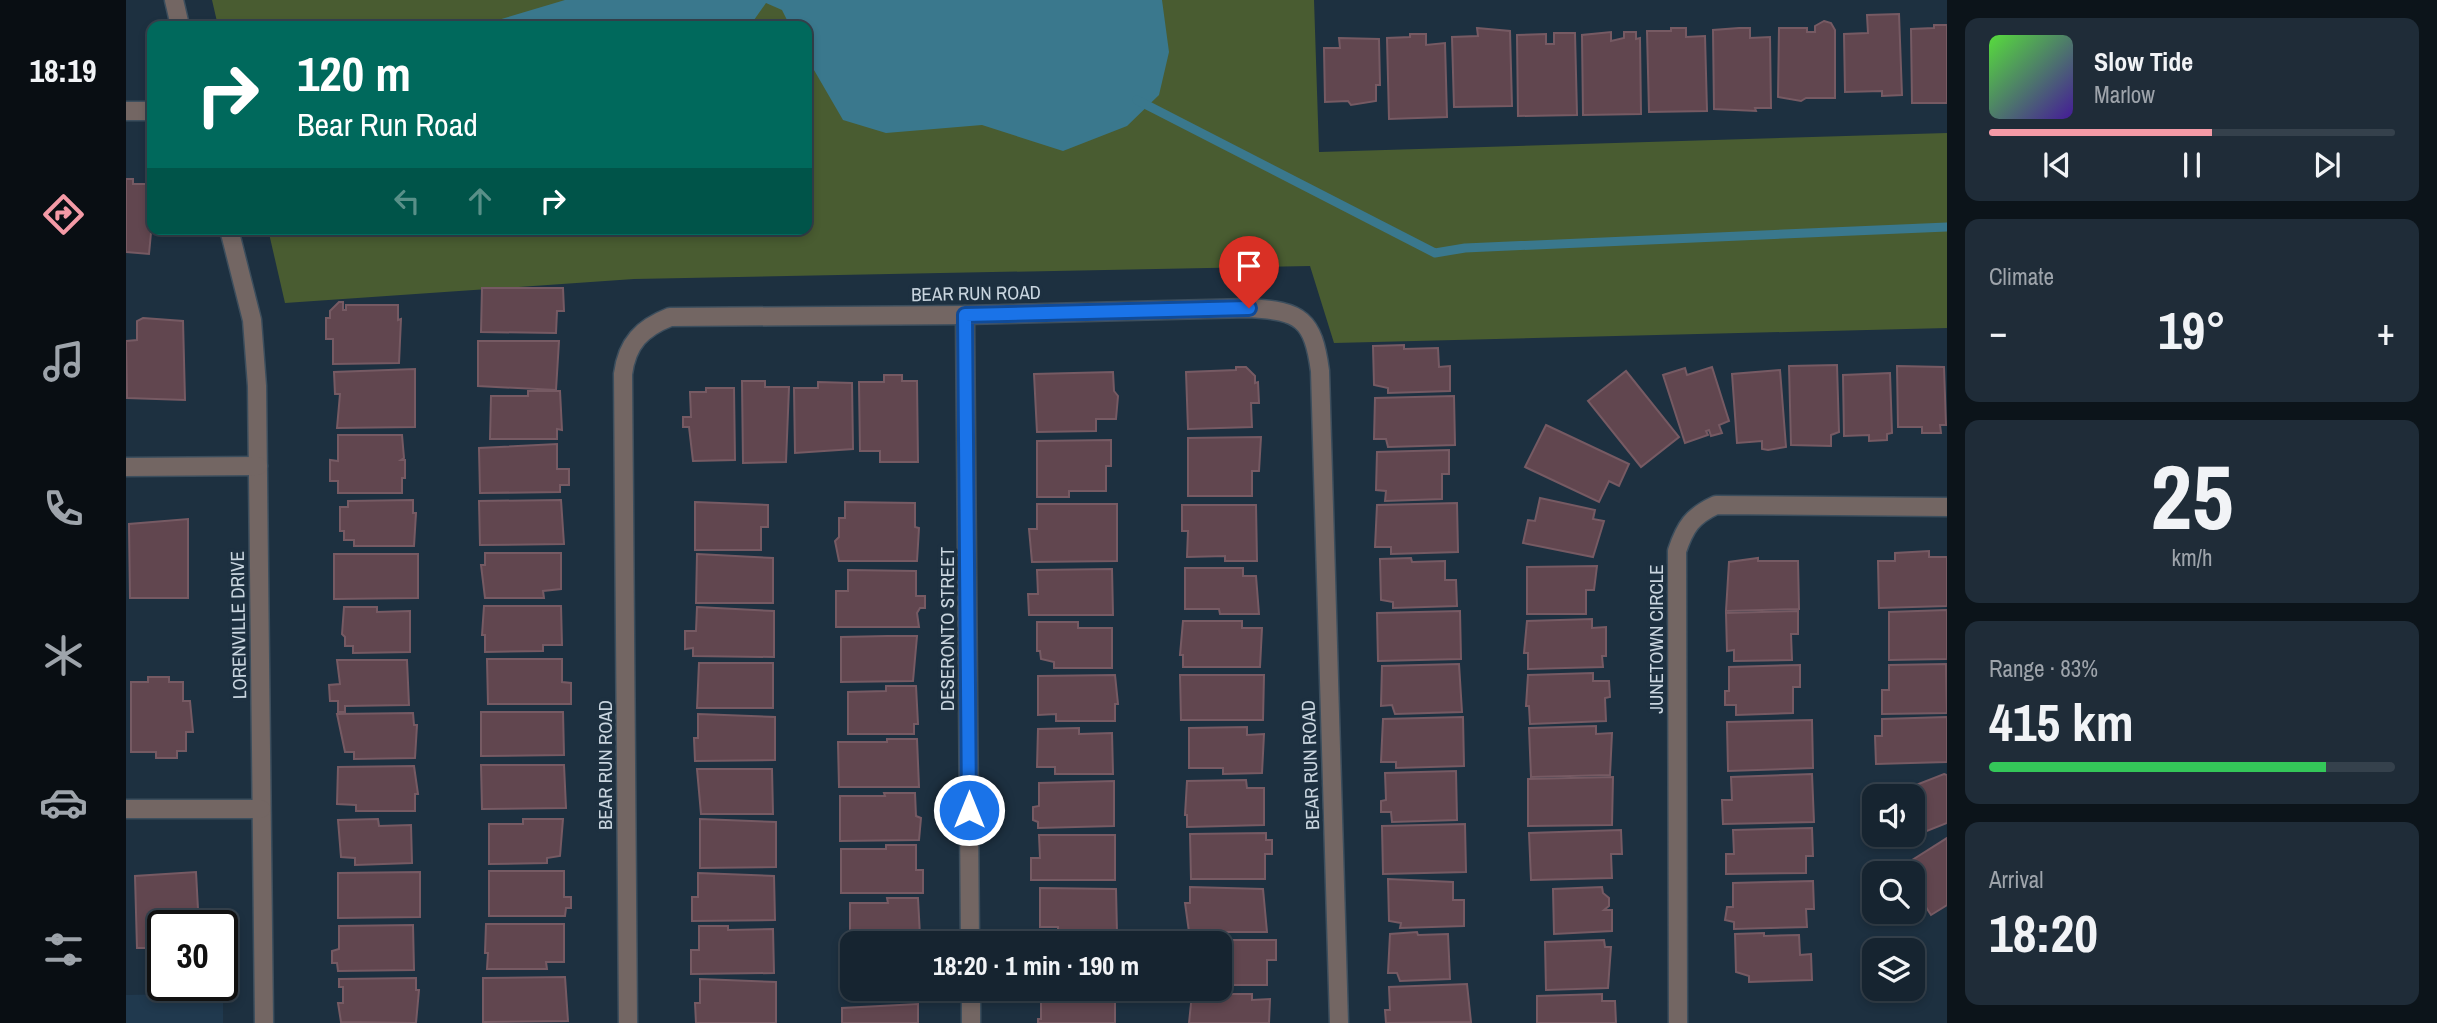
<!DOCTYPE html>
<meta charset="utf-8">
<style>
:root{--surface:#162430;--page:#1f2c38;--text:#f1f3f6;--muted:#9ea4ab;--line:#35414c;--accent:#f49aa6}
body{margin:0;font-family:"Archivo Narrow",sans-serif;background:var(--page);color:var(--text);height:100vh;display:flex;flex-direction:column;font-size:26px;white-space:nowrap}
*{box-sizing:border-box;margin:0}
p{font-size:23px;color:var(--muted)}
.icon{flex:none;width:38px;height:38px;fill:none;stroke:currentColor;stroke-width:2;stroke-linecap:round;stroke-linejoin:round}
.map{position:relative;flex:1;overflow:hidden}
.sheet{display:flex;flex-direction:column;gap:18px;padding:18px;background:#0c141a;width:490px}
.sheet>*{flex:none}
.guide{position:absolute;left:21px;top:21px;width:665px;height:214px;border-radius:14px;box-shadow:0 4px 10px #0003,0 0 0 2px var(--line);background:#00695c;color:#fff;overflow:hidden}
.fabs{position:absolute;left:1736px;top:784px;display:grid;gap:14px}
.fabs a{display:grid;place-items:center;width:63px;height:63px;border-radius:14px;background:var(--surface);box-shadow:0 4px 10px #0003,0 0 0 2px var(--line);font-size:35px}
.speed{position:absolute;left:21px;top:910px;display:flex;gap:14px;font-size:35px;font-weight:700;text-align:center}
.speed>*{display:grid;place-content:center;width:91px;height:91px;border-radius:50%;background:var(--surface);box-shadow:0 4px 10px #0003,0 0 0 2px var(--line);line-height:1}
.speed .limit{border:4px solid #111;border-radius:10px;background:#fff;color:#111}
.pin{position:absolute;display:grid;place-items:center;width:60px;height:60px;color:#fff;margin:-72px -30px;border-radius:50% 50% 50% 0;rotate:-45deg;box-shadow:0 0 7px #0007}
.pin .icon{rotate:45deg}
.me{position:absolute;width:77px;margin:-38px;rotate:0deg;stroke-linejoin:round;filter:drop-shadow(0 0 5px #0008)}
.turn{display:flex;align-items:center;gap:24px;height:147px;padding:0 35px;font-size:32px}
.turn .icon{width:91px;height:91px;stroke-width:2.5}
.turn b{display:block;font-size:49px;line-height:60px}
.lanes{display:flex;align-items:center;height:66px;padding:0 35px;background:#0003;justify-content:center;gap:35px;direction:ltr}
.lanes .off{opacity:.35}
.big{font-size:52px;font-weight:800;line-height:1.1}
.sheet .card{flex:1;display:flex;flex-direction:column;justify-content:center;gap:10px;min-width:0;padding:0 24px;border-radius:14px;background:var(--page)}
.sheet .dial{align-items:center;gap:0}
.dial b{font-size:91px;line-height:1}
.song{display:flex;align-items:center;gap:21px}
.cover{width:84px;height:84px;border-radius:10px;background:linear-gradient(135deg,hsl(110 70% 55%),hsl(260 70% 35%))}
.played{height:7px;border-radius:4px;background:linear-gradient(90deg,var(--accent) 55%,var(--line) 55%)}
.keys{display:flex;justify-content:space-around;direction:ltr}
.heat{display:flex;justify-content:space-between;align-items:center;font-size:38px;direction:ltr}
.charge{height:10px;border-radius:5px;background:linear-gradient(90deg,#34c759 83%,var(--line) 0)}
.trip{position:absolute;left:714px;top:931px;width:392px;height:70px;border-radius:14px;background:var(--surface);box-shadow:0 4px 10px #0003,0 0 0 2px var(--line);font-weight:800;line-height:70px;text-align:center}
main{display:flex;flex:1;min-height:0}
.tabs{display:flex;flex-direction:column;width:126px;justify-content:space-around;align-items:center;background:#090e13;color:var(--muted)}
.tabs .icon{width:49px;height:49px}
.tabs .current{color:var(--accent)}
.tabs b{font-size:32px;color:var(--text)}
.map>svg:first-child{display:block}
.built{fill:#20394e}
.green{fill:#495c31}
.water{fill:#3a788d}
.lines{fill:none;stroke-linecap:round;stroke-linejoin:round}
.stream{stroke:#3a788d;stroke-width:9}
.building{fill:#61464f;stroke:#765a63;stroke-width:2}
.minor-casing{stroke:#3c4e5d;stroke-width:21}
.minor{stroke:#736663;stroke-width:18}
.route-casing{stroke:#114b97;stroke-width:18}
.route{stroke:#1a73e8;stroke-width:12}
.labels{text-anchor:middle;stroke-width:7;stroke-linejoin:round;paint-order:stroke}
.street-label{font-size:19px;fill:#c9d5df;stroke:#1d3040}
</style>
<main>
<nav class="tabs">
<b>18:19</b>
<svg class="icon current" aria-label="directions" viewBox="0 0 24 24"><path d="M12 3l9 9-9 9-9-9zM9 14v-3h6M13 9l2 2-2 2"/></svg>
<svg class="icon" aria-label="music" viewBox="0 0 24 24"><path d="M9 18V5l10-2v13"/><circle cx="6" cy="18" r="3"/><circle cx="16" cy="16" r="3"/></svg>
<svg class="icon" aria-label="phone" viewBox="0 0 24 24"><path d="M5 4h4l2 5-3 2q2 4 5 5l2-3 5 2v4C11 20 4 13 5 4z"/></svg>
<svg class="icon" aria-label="climate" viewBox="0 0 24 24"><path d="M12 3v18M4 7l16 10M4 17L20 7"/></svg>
<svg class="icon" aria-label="car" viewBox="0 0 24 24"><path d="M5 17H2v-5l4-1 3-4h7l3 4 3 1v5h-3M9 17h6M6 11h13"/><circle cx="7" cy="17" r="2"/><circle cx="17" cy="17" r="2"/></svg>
<svg class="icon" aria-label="filters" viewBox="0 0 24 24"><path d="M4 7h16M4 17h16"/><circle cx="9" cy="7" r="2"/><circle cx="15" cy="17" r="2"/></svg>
</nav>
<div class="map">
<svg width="1821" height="1023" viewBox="0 0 1821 1023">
<rect width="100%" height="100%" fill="#1d3040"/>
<!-- built -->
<polygon class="built" points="97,993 97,1023 0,1023 0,995"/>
<!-- green -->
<polygon class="green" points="86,0 1188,0 1193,152 1821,133 1821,328 1208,343 1184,266 508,279 159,303 142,229 681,229 681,26 92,26"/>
<!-- water -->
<polygon class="water" points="439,0 1036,0 1043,52 1033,95 1001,126 937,151 856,125 760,133 717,120 681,58 681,26 664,26 656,10 640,3 628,20 632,26 326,26 372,20"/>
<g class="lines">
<!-- stream -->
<polyline class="stream" points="1011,100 1309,253 1339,248 1821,227"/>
</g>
<!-- building -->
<g class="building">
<polygon points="1773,14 1776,95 1756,96 1756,91 1719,92 1718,34 1742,33 1741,15"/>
<polygon points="1698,21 1705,23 1709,30 1709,98 1680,98 1675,101 1652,97 1653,28 1681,28 1681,32 1689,32 1689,26"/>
<polygon points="1808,25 1821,25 1821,103 1786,103 1785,29 1808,28"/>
<polygon points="1351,28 1384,31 1386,106 1328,107 1326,37 1352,36"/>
<polygon points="1545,28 1560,28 1560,37 1579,36 1581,111 1523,112 1521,31 1545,31"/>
<polygon points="1613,28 1624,28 1624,38 1644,37 1645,108 1629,108 1630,111 1588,109 1587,30"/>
<polygon points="1485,32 1485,41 1498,38 1498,32 1510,32 1510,39 1514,38 1515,114 1457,115 1456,35"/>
<polygon points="1428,33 1449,33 1451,115 1392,116 1391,35 1420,34 1420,44 1428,44"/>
<polygon points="1284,34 1300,34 1300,45 1319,43 1321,117 1263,119 1261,38 1284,37"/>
<polygon points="1213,38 1253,39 1254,85 1250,85 1250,101 1225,105 1222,101 1199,102 1198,48 1214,48"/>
<polygon points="0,179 7,179 7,184 23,184 26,222 23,254 0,252"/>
<polygon points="356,288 437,288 438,311 431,311 430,333 355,332"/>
<polygon points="213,302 217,302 217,310 220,310 220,305 272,305 272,320 275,319 273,363 207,364 207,339 200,339 200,318 204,318 204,311"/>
<polygon points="17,318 57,321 59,400 1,398 0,341 11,340 11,321"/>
<polygon points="352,341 433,341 430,390 352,386"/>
<polygon points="1278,345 1278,349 1312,348 1313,367 1324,366 1324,391 1262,393 1262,388 1248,385 1247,346"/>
<polygon points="1711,365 1713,432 1705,435 1705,446 1665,445 1663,366"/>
<polygon points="1771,366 1818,367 1820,425 1814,425 1815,433 1796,433 1796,427 1772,427"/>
<polygon points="1110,367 1120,367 1129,376 1129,383 1132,382 1133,403 1125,403 1126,427 1062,429 1060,372 1110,370"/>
<polygon points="1586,367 1603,421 1593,425 1596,433 1585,436 1583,430 1580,431 1582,435 1559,443 1537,375 1559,368 1561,375"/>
<polygon points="289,369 289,427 211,428 214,394 209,394 208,372"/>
<polygon points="1654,370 1660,447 1642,450 1636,449 1636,441 1611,443 1606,374"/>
<polygon points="1500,371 1553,437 1515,467 1462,401"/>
<polygon points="987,372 988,391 992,396 990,419 970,419 970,431 911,432 908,374"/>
<polygon points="1764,373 1766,433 1761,434 1761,440 1743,441 1743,435 1718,436 1717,375"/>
<polygon points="758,375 776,375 776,381 791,381 792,462 754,462 754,451 734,451 733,382 758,382"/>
<polygon points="616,381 639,381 639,387 663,387 660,462 617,463"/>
<polygon points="692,382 726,383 727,449 669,453 668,388 692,388"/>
<polygon points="580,388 608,388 609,460 567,461 563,427 557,427 557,417 565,417 564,392 580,392"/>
<polygon points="402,391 434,391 436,430 431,429 431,439 364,439 365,396 402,396"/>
<polygon points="1328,396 1329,445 1262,447 1260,439 1248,439 1249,398"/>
<polygon points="1420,425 1503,464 1493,486 1483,481 1473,502 1399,467"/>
<polygon points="212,435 276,435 278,458 275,460 279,460 279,478 276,478 276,493 212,493 212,481 204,481 204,460 212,461"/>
<polygon points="1135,437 1133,471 1126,471 1126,496 1062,496 1062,438"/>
<polygon points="985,440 985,466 980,466 980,491 943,491 943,497 911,497 911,441"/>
<polygon points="431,444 431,469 443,469 443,485 434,485 434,492 354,493 353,448"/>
<polygon points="1323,450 1323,474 1316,474 1316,499 1259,501 1260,491 1250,490 1251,452"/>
<polygon points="1414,498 1469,510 1467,519 1478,521 1467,557 1397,543 1402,520 1409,521"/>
<polygon points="287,500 287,513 290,513 288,546 228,546 228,540 218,540 218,531 214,531 214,507 222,507 222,501"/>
<polygon points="435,500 438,544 354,545 353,501"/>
<polygon points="569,502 642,505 642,527 635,527 635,550 569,550"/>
<polygon points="719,502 789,503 789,527 793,528 791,561 713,561 709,541 713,537 713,518 719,518"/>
<polygon points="1331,503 1332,552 1265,554 1265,547 1249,547 1251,505"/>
<polygon points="911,504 991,504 991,561 906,562 903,529 911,529"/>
<polygon points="1056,505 1130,505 1131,561 1099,561 1099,556 1061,557 1062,531 1056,531"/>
<polygon points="62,519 62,598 4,598 3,524"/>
<polygon points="1803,551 1803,557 1821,557 1821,606 1753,608 1752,561 1769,561 1769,553"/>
<polygon points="359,553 435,553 435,589 417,591 418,598 359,598 355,565 359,565"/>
<polygon points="208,554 292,554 292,598 208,599"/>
<polygon points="571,554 647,558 647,603 570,603"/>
<polygon points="1285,558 1286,562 1319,561 1319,580 1330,580 1331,606 1267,608 1267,602 1255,600 1254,559"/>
<polygon points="1632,558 1632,561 1672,561 1673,609 1600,611 1603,562"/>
<polygon points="1471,566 1468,590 1460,590 1460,614 1401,614 1401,567"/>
<polygon points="1059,568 1117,568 1117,576 1130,576 1133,614 1094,614 1093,609 1059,609"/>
<polygon points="986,569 987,615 903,615 902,594 912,594 911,570"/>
<polygon points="722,570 790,571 790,596 799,596 799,608 794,608 791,613 793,627 710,627 710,591 722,591"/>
<polygon points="358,606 435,606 436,645 417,645 417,651 359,652 359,635 356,635"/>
<polygon points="218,607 251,607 251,612 284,611 284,652 227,653 227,646 219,646 219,637 216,634"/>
<polygon points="571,607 648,611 648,657 567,656 567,648 559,649 559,631 570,631"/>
<polygon points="1821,610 1821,659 1763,660 1763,612"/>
<polygon points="1334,611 1335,659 1252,661 1251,613"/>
<polygon points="1672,611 1672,634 1665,634 1666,660 1608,661 1608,650 1601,651 1600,613"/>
<polygon points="1466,619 1466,628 1480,627 1480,656 1476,656 1477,667 1402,669 1402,653 1398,653 1401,621"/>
<polygon points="1057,621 1116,621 1116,628 1136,628 1134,667 1057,667 1057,655 1054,655"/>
<polygon points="911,622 952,622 952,628 986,628 986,668 928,668 928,662 915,659 914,651 911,651"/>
<polygon points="761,636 791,636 787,681 715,682 715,637"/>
<polygon points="361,659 436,659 436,682 445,683 445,704 362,704"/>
<polygon points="211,660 281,660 283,705 219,706 219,712 212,712 212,701 204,701 203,685 214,684"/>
<polygon points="573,663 647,663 647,708 571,708"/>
<polygon points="1333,664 1336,712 1269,714 1266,705 1255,706 1256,666"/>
<polygon points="1820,664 1821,713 1756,714 1756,690 1763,690 1763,665"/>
<polygon points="1674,665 1674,687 1667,687 1667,713 1610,715 1610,705 1599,705 1599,691 1603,691 1603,667"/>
<polygon points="1467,673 1467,681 1483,681 1484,697 1479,698 1480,721 1404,724 1403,706 1400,706 1402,675"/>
<polygon points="989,675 992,704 989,704 989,721 930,721 930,714 912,715 912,676"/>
<polygon points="1054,675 1138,675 1137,720 1055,720"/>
<polygon points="22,677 43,677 43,682 57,682 57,701 64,701 67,732 60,732 60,751 51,751 51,758 30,758 30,752 5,752 5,682 22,682"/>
<polygon points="760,686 790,686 792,724 788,724 788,734 722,734 722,692 760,691"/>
<polygon points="355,712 437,712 438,755 355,756"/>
<polygon points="287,713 288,725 291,725 289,758 228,759 228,752 219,752 211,714"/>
<polygon points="572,714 649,717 649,760 569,761 568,738 572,738"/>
<polygon points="1337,717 1338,766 1270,768 1270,762 1255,762 1257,719"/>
<polygon points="1821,717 1821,762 1750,764 1749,736 1756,736 1756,719"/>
<polygon points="1686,720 1687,768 1602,771 1601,722"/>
<polygon points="1470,726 1470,734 1486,733 1484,775 1405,777 1403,728"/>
<polygon points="1121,727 1121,735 1138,734 1136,773 1097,774 1097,768 1063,768 1063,728"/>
<polygon points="953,728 953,734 986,733 987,774 929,774 929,767 911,767 912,729"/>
<polygon points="761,739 791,739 793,787 713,787 712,742 761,742"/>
<polygon points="355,765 438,765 440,808 356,809"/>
<polygon points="288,766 292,794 289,794 289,811 230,811 230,805 211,804 212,767"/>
<polygon points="571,769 646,769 647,814 575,814"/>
<polygon points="1330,771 1331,820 1266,822 1265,812 1255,812 1255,801 1260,800 1259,773"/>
<polygon points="1686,774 1688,822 1597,824 1596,800 1606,800 1605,777"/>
<polygon points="1818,774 1821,775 1821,823 1763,846 1759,835 1787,835 1787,796 1762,796"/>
<polygon points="1487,777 1486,825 1402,826 1402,779"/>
<polygon points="1120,780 1121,788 1138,788 1138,825 1061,827 1061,815 1059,815 1061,781"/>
<polygon points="988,781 988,826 912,828 912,822 907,820 907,807 913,806 913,783"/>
<polygon points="758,793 789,793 790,816 795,818 793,840 714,841 714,796 759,796"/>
<polygon points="252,819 253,826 285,825 286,863 229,865 229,858 215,857 212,820"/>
<polygon points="397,819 437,819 434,856 421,858 421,863 363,864 363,824 397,824"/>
<polygon points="574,819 650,822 650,867 574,868"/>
<polygon points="1339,824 1340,872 1257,874 1256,826"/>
<polygon points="1686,828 1687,856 1680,856 1680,873 1600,874 1600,854 1608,854 1607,830"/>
<polygon points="1495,830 1496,854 1485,854 1486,878 1405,880 1403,833"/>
<polygon points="1140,833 1140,840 1146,840 1146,854 1139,854 1139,879 1065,879 1064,834"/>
<polygon points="913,835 989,835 989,880 905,880 905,858 914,858"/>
<polygon points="1821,838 1821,905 1805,915 1787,887 1787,873 1778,873 1775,867"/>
<polygon points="760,845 790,845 790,870 797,870 797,893 715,893 715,849 760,849"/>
<polygon points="363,871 438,871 438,897 445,897 445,908 440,908 439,916 363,916"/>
<polygon points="70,872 72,909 69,909 69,926 37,926 37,953 29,953 29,948 11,948 9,876"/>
<polygon points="294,872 294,917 212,918 212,873"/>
<polygon points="572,873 648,876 649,920 566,921 566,897 572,897"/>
<polygon points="1262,879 1327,882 1327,900 1338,900 1338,926 1274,928 1275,923 1263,921"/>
<polygon points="1687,881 1688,909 1680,909 1681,927 1608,929 1608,922 1599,920 1601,907 1607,907 1607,883"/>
<polygon points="1064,887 1137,889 1141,932 1063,932 1059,903 1064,903"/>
<polygon points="1476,887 1477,893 1483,898 1483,906 1478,910 1486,910 1486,931 1428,934 1427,889"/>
<polygon points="914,888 990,889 991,933 932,934 932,927 914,927"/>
<polygon points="761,898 792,898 794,936 790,937 790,943 726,943 724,946 724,903 762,903"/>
<polygon points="360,924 438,924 438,962 420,962 421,969 361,969 362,953 359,953"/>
<polygon points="287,925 288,970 212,971 211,963 206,963 206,951 213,949 213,926"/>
<polygon points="573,926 602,926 602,930 647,929 648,973 565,974 565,950 573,950"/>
<polygon points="1291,932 1292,935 1322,934 1324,979 1274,981 1271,973 1262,973 1264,934"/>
<polygon points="1638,933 1638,936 1673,935 1674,955 1685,954 1686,980 1623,982 1623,976 1610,972 1609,934"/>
<polygon points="1067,940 1150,940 1150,960 1141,960 1141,985 1094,985 1094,943 1067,943"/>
<polygon points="1478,940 1479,947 1485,947 1482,988 1420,990 1419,942"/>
<polygon points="991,941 991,943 914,943 914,942"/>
<polygon points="439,977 442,1021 357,1022 357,978"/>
<polygon points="290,978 290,990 293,990 290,1023 215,1022 212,1003 217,1003 217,987 213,987 213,979"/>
<polygon points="574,979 650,982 650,1023 570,1023 569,1003 574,1003"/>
<polygon points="1341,984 1345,1022 1260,1023 1259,1010 1264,1010 1263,987"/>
<rect x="731" y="989" width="64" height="10"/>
<polygon points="915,994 989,994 989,1023 912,1023 912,1019 915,1019"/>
<polygon points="1066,994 1126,994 1126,1000 1144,999 1143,1023 1063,1023"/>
<polygon points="1476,994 1476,1001 1489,1001 1490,1023 1411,1023 1411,996"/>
<polygon points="792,1004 792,1023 716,1023 716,1008"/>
</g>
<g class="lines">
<defs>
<g id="minor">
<polyline points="48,0 54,26"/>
<polyline points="0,111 26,111"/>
<polyline points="103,229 126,320 131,386 138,1023"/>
<polyline points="839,315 844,943"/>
<polyline points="0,467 132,466"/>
<polyline points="0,809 135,809"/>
<polyline points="845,989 845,1023"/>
<path d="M502 1023 497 374C501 343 516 328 544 317L839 315 1123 308C1175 311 1187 319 1194 371L1213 1023"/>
<path d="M1552 1023 1551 551C1559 527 1566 516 1590 505L1821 507"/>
</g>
</defs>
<!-- minor casing -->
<use href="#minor" class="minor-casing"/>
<!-- minor -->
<use href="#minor" class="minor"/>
</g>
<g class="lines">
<defs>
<polyline id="route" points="843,810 839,315 1123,308"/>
</defs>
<!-- route casing -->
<use href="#route" class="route-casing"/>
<!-- route -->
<use href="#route" class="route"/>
</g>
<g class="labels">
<!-- street labels -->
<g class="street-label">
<text transform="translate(850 293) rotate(-1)" y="7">BEAR RUN ROAD</text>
<text transform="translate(112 625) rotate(-91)" y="7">LORENVILLE DRIVE</text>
<text transform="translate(821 629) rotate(-90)" y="7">DESERONTO STREET</text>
<text transform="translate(1530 639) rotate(-90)" y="7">JUNETOWN CIRCLE</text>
<text transform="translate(479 765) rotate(-90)" y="7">BEAR RUN ROAD</text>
<text transform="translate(1184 765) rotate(-92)" y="7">BEAR RUN ROAD</text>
</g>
</g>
</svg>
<div class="fabs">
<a><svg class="icon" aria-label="sound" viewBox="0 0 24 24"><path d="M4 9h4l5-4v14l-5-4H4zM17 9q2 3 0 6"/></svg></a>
<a><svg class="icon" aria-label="search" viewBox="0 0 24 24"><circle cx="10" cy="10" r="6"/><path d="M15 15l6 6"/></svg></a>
<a><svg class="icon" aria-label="layers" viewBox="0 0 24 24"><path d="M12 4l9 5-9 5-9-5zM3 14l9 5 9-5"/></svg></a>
</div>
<div class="speed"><div class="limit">30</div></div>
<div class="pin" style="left:1123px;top:308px;background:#d93025"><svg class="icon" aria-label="arrive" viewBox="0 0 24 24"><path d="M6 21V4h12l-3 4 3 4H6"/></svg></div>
<svg class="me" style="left:843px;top:810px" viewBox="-20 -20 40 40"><circle r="17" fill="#1a73e8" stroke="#fff" stroke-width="3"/><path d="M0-11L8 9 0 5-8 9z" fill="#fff"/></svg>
<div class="trip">18:20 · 1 min · 190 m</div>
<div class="guide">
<div class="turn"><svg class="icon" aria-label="right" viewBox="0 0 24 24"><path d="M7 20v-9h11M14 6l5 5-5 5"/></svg><div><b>120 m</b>Bear Run Road</div></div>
<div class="lanes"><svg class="icon off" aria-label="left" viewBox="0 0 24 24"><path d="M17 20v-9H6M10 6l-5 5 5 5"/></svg><svg class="icon off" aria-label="ahead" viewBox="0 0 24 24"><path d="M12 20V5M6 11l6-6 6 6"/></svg><svg class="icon" aria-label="right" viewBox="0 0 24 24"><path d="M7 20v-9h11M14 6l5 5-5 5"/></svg></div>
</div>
</div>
<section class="sheet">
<div class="card">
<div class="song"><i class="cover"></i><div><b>Slow Tide</b><p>Marlow</p></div></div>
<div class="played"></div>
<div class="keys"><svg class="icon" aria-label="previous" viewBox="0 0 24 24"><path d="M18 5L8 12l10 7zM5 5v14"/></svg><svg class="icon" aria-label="pause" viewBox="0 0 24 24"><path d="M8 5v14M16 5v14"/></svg><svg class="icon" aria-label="next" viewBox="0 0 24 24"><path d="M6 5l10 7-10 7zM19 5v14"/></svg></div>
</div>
<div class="card"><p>Climate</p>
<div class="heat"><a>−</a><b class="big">19°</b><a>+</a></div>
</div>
<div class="card dial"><b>25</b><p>km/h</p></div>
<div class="card"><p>Range · 83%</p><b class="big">415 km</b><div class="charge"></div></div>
<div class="card"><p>Arrival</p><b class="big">18:20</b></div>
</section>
</main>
